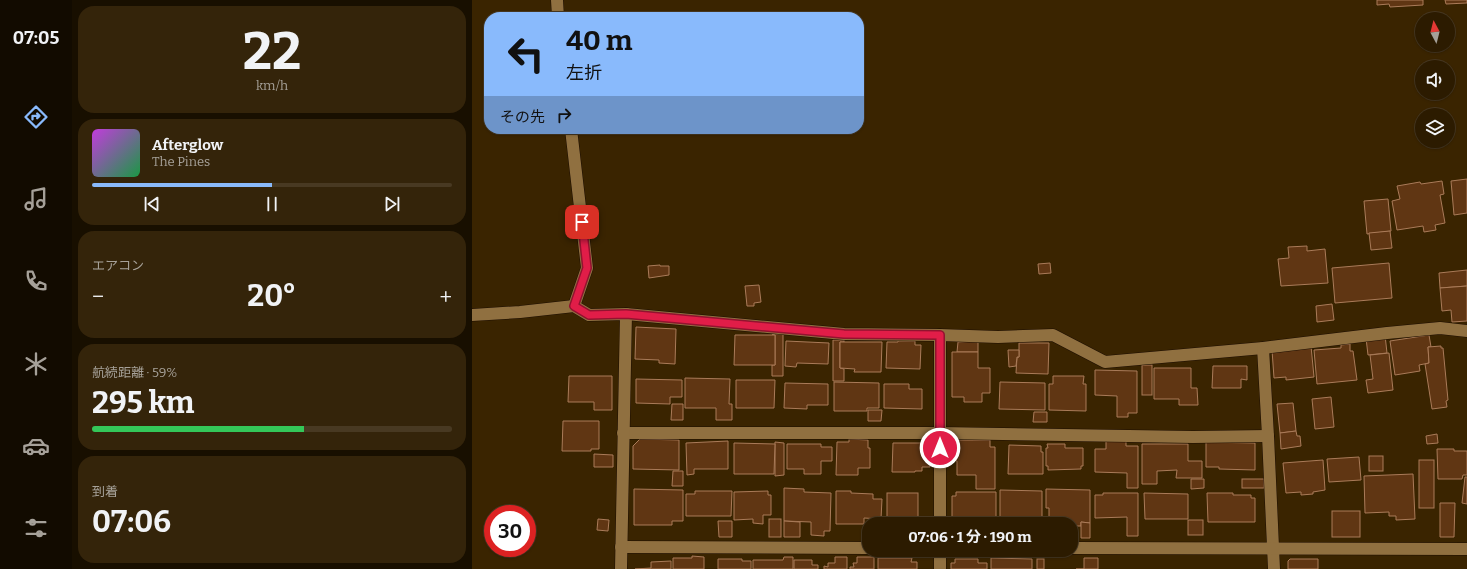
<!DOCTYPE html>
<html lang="ja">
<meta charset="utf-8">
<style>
:root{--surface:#2c1b00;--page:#34240a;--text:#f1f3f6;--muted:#a6a199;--line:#483922;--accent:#89bafc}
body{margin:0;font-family:Bitter,"Noto Sans JP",serif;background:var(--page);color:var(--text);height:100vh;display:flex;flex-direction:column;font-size:15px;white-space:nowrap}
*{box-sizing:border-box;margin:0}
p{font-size:13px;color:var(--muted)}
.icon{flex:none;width:22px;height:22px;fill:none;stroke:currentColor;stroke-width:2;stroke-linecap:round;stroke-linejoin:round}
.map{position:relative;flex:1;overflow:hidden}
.panel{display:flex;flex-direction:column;gap:6px;padding:6px;background:#180f00;width:400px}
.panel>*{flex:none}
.top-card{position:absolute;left:12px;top:12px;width:380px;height:122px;border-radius:16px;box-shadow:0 1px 3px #0004,0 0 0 1px var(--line);background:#89bafc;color:#111;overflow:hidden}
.needle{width:26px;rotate:353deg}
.controls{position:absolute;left:943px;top:12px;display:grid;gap:8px}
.controls a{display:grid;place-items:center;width:40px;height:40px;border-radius:50%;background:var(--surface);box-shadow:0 1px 3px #0004,0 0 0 1px var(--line);font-size:20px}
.speed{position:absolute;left:12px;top:505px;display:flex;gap:8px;font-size:20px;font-weight:700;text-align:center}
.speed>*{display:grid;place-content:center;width:52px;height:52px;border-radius:50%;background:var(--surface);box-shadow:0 1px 3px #0004,0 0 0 1px var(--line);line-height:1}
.speed .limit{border:6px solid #d22;background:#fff;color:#111}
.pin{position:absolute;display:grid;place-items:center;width:34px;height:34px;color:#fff;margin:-17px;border-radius:8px;box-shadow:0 2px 6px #0006}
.me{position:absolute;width:44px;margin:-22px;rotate:0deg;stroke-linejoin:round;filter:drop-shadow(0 0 3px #0008)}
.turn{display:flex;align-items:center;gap:14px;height:84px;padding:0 16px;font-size:18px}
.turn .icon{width:52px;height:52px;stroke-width:2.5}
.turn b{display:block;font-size:28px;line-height:34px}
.then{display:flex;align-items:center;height:38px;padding:0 16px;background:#0003;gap:8px;font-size:15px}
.big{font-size:30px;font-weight:700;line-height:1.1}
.panel .card{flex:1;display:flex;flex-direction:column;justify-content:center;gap:6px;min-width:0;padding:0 14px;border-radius:16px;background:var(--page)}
.panel .dial{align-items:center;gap:0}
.dial b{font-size:52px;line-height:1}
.song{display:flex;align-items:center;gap:12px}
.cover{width:48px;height:48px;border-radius:6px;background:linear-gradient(135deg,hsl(290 70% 55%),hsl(140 70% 35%))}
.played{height:4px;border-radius:2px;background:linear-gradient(90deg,var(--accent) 50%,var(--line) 50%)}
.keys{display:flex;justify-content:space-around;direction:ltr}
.heat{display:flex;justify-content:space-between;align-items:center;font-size:22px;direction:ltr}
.charge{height:6px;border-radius:3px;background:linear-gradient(90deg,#34c759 59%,var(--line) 0)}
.trip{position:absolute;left:390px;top:517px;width:216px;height:40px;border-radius:16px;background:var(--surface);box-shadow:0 1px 3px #0004,0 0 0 1px var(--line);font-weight:700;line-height:40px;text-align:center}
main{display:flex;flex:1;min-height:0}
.tabs{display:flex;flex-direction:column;width:72px;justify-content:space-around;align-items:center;background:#120b00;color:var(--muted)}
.tabs .icon{width:28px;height:28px}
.tabs .selected{color:var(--accent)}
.tabs b{font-size:18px;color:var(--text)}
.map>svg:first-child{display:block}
.building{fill:#603613;stroke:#aa7b59}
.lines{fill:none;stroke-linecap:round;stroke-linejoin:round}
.street-casing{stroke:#1d0e00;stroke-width:13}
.street{stroke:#907040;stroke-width:12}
.route-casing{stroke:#92132f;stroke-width:10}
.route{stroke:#e11d48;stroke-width:7}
</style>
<main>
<nav class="tabs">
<b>07:05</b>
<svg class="icon selected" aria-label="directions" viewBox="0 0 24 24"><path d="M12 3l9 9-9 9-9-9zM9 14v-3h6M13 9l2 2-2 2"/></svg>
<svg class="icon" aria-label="music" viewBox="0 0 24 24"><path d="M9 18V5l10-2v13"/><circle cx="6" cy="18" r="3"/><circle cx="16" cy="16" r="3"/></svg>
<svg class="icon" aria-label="phone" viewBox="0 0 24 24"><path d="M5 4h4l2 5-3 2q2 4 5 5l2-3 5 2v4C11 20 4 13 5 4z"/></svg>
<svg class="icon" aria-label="climate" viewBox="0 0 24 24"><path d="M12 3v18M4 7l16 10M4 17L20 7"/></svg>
<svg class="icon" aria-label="car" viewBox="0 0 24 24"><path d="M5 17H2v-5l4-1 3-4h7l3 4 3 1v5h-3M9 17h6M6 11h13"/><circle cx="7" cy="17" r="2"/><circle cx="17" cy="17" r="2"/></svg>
<svg class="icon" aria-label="filters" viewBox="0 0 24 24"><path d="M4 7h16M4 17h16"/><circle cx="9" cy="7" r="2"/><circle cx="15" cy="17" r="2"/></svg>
</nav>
<section class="panel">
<div class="card dial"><b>22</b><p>km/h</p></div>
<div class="card">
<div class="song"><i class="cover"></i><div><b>Afterglow</b><p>The Pines</p></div></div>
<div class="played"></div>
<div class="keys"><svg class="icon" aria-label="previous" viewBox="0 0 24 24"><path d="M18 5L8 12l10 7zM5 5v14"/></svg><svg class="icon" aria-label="pause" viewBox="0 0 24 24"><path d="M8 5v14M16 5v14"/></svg><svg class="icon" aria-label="next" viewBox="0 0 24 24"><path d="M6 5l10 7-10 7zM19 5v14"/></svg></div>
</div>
<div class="card"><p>エアコン</p>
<div class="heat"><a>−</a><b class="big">20°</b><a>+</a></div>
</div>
<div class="card"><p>航続距離 · 59%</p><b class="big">295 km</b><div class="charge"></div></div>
<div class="card"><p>到着</p><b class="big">07:06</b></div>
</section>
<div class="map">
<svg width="995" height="569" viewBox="0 0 995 569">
<rect width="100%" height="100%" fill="#3a2400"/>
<!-- building -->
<g class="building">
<polygon points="905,0 951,0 951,5 918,7 917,4 905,5"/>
<polygon points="973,0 995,0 995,3 974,4"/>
<polygon points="995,179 995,213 982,215 979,181"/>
<polygon points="970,181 972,194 968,195 973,223 963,225 964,230 952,232 951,226 925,230 920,201 928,199 925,186 948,182 949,184"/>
<polygon points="916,199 919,231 895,234 892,201"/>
<polygon points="918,231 920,248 899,250 897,233"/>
<polygon points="835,246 835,251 853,249 856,283 809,286 806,259 817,258 816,247"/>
<polygon points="578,263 579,273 567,274 566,264"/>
<polygon points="917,263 920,298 863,303 860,268"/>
<polygon points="188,265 188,266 197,266 197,275 177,278 176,266"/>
<polygon points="995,270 995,286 968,288 967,273"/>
<polygon points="287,285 289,302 282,303 282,306 275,306 273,286"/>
<polygon points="995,286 995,321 980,322 979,310 970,311 968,288"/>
<polygon points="860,304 862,320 845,322 844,306"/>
<polygon points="164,327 204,329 203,364 187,363 187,360 163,359"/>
<polygon points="300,334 311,334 311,376 300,376 300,365 303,365 303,335"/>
<polygon points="263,335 303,335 303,365 262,365"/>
<polygon points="913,335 915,353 896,355 894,338"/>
<polygon points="957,335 959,347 956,347 957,363 947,365 948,371 923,375 918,341"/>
<polygon points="361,340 372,340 372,342 368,342 368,368 372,369 372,381 361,381"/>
<polygon points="314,341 357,343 356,364 325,363 324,367 313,366"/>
<polygon points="426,341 443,341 443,345 449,345 448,369 414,368 415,342 426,342"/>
<polygon points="506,341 506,352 485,352 486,342"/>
<polygon points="368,342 410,342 409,372 382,372 383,369 368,368"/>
<polygon points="547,343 577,343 576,374 544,373 545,357 547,357"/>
<polygon points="878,344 878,351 881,351 885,380 845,384 842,350 869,348 869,345"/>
<polygon points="839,346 842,377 814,380 814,377 802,378 800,350"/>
<polygon points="969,346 969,348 971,348 976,400 974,401 975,407 960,409 953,364 957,363 956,347"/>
<polygon points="536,350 547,350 547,357 545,357 544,366 537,367"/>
<polygon points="480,352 506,352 506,368 518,368 518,393 510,393 510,402 492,402 492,397 480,397"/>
<polygon points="917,353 921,390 896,393 894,380 901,379 898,355"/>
<rect x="670" y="365" width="10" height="30"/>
<polygon points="741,366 775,366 775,380 769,379 769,388 740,388"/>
<polygon points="682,368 719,368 719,388 725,388 726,405 707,405 707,399 682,399"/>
<polygon points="623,370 665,371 665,413 656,413 656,417 645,417 645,396 623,395"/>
<polygon points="97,376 140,376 140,410 122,410 122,402 96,402"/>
<polygon points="581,376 612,376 611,384 614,384 614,411 577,410 577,384 581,384"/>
<polygon points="213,378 258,379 257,404 260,404 260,420 244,420 244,408 213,408"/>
<polygon points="164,379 210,380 210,397 198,397 198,404 164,403"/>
<polygon points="264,380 303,380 302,408 264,408"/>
<polygon points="362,382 407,383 407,408 395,408 395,411 362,411"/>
<polygon points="528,382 573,383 573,410 527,409"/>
<polygon points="313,383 356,384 356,405 335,405 335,409 312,408"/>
<polygon points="412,384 437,384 437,389 450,389 450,409 412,408"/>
<polygon points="859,397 862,427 843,429 840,399"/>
<polygon points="821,403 824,431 808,433 805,404"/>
<polygon points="200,404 211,404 211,420 199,420"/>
<polygon points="396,410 410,410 409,421 396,421"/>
<polygon points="562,412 575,412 575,422 561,422"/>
<polygon points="91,421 127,421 127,449 119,449 119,451 90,451"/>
<polygon points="824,431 825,436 828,436 829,446 809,449 808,433"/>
<polygon points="965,434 966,443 955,444 954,436"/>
<polygon points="168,439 207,440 207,470 161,469 161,446"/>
<polygon points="377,439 396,440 396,448 398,448 398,468 386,468 386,475 364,475 365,442 377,442"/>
<polygon points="485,440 518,440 518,447 523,447 523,489 504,489 504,475 485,475 485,461 481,460 481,448 485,448"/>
<polygon points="256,441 256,469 222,469 222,474 215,475 214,443"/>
<polygon points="634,441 654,441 654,446 666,446 666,488 655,488 655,473 623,472 623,449 634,449"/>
<polygon points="303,442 312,443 312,475 303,476"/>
<polygon points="734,442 783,443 783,470 747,469 747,467 734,467"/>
<polygon points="262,443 303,444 302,474 262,474"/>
<polygon points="421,443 456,443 456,445 458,445 458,467 450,467 450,471 443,471 443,472 420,472"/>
<polygon points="315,444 349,444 349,447 360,447 360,461 349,461 349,474 332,474 332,469 315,469"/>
<polygon points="575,444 593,444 593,448 611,448 611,466 609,466 609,469 576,470 576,466 574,466 574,448 576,448"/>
<polygon points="670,444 716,444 716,461 730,461 730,478 704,478 705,470 685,471 685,484 670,484"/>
<polygon points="537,445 569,446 569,452 571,452 571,474 536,474"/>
<polygon points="965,449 982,449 982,451 995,451 995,475 991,475 990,479 966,479"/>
<polygon points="122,454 141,455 141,467 122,467"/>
<rect x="897" y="456" width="14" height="15"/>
<polygon points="887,457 889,480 857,482 855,459"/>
<polygon points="851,460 853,490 841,492 841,494 829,495 829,492 814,493 811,463"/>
<rect x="947" y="460" width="15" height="48"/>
<polygon points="201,471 211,471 211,486 200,486"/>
<polygon points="941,474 943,519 924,520 924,516 917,516 917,512 893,513 892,476"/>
<polygon points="993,477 995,477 995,504 990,503"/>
<polygon points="719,479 732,479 732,488 719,489"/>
<rect x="770" y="479" width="22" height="9"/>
<polygon points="312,488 332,489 332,492 359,493 358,531 352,531 352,536 339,535 339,522 312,521"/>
<polygon points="162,489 211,490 211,521 200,521 200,525 162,525"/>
<polygon points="574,489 618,490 618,523 609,522 609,526 599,526 599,524 594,524 594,521 577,520 577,508 574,508"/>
<polygon points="528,490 570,491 570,520 563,520 563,524 540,524 540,521 528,521"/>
<polygon points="223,491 260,491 259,516 214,516 214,494 223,494"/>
<polygon points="296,491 296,495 299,495 299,515 291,515 291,524 281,523 281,519 262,520 262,492"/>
<polygon points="364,491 379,491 379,493 401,494 401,499 410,499 409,519 392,518 392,524 364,524"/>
<polygon points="484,492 524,492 524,517 518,517 518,521 480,520 480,496 484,496"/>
<rect x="415" y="493" width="31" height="25"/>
<polygon points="631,493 666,493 666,536 655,536 655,517 623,518 623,495 631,495"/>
<polygon points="672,493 716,494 716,519 673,519"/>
<polygon points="735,493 761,493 761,495 779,495 779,498 783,498 783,522 736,522"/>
<polygon points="968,503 983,503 982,537 968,537"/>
<rect x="860" y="511" width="28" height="26"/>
<polygon points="126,519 137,520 136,531 125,530"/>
<rect x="297" y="519" width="12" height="18"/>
<rect x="716" y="520" width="15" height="15"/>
<polygon points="246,521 260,521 260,537 247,537"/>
<polygon points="312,521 328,522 328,537 312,537"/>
<polygon points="609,522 618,523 618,538 609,538"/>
<polygon points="220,556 232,557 232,569 201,569 201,558 220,558"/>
<polygon points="312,557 321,557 321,569 281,569 281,560 311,560"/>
<polygon points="363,557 375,557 375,569 352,569 352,566 356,567 356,563 363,563"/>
<polygon points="385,557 402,557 402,569 378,569 378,567 382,567 381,563 385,563"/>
<polygon points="406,558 440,558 439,562 445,562 445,569 406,569"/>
<polygon points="519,558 560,559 560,569 519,569"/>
<polygon points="612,558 626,558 626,569 604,569 612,569"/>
<polygon points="246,559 270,559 270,561 279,561 279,569 246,569"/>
<polygon points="483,559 506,559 506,563 515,563 515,569 479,569 479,563 483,563"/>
<rect x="565" y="559" width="7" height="10"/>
<polygon points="818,559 846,559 846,569 816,569 816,561"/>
<polygon points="322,560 340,560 340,565 346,565 346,569 322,569"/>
<polygon points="199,561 199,569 163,569 179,568 179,562"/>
</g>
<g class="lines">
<defs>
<g id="street">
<polyline points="85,0 86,17"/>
<polyline points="99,129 115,268 102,306"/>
<polyline points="0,315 48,312 102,306 117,315 154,314 372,334 468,335 526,337 581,335 633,362 791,348 915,333 968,328 995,331"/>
<polyline points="791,348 796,436 802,569"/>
<polyline points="151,433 468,433 721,437 796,436"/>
<polyline points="468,524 468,335"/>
<polyline points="149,547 397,548"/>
<polyline points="599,548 995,549"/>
<polyline points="468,550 468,569"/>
<polyline points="149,569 154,314"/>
</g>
</defs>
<!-- street casing -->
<use href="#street" class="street-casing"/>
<!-- street -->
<use href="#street" class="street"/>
</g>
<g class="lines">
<defs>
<polyline id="route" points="110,222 115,268 102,306 117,315 154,314 372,334 468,335 468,448"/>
</defs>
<!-- route casing -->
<use href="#route" class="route-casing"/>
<!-- route -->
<use href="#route" class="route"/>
</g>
</svg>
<div class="controls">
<a><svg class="needle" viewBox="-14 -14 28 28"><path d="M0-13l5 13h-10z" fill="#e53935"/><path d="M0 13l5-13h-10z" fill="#a6a199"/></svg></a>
<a><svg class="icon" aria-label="sound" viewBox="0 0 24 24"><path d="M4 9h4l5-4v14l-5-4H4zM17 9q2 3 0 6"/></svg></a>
<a><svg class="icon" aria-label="layers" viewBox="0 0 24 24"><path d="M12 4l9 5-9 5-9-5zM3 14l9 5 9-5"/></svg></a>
</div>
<div class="speed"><div class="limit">30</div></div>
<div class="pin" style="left:110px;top:222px;background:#d93025"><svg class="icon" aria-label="arrive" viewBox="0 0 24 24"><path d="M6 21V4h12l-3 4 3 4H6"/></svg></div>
<svg class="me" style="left:468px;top:448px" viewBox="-20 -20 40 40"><circle r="17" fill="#e11d48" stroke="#fff" stroke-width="3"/><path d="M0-11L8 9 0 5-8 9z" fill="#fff"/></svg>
<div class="trip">07:06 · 1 分 · 190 m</div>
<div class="top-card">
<div class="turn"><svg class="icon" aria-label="left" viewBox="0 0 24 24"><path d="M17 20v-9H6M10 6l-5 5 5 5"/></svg><div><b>40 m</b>左折</div></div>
<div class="then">その先<svg class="icon" aria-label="right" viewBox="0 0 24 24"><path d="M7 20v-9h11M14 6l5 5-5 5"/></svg></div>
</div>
</div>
</main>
